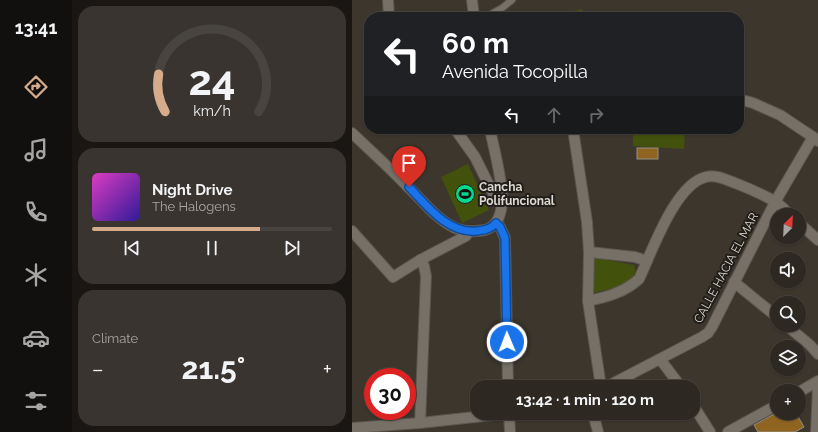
<!DOCTYPE html>
<meta charset="utf-8">
<style>
:root{--surface:#2d2822;--page:#39342f;--text:#f1f3f6;--muted:#a7a6a5;--line:#484440;--accent:#d6ab8b}
body{margin:0;font-family:Raleway,sans-serif;background:var(--page);color:var(--text);height:100vh;display:flex;flex-direction:column;font-size:15px;white-space:nowrap}
*{box-sizing:border-box;margin:0}
p{font-size:13px;color:var(--muted)}
.icon{flex:none;width:22px;height:22px;fill:none;stroke:currentColor;stroke-width:2;stroke-linecap:round;stroke-linejoin:round}
.map{position:relative;flex:1;overflow:hidden}
.side{display:flex;flex-direction:column;gap:6px;padding:6px;background:#191613;width:280px}
.side>*{flex:none}
.top-card{position:absolute;left:12px;top:12px;width:380px;height:122px;border-radius:16px;box-shadow:0 1px 3px #0004,0 0 0 1px var(--line);background:#202124;color:#fff;overflow:hidden}
.needle{width:26px;rotate:24deg}
.buttons{position:absolute;left:418px;top:208px;display:grid;gap:8px}
.buttons a{display:grid;place-items:center;width:36px;height:36px;border-radius:50%;background:var(--surface);box-shadow:0 1px 3px #0004,0 0 0 1px var(--line);font-size:20px}
.speed{position:absolute;left:12px;top:368px;display:flex;gap:8px;font-size:20px;font-weight:700;text-align:center}
.speed>*{display:grid;place-content:center;width:52px;height:52px;border-radius:50%;background:var(--surface);box-shadow:0 1px 3px #0004,0 0 0 1px var(--line);line-height:1}
.speed .limit{border:6px solid #d22;background:#fff;color:#111}
.pin{position:absolute;display:grid;place-items:center;width:34px;height:34px;color:#fff;margin:-41px -17px;border-radius:50% 50% 50% 0;rotate:-45deg;box-shadow:0 0 4px #0007}
.pin .icon{rotate:45deg}
.me{position:absolute;width:44px;margin:-22px;rotate:359deg;stroke-linejoin:round;filter:drop-shadow(0 0 3px #0008)}
.turn{display:flex;align-items:center;gap:14px;height:84px;padding:0 12px;font-size:18px}
.turn .icon{width:52px;height:52px;stroke-width:2.5}
.turn b{display:block;font-size:28px;line-height:34px}
.lanes{display:flex;align-items:center;height:38px;padding:0 12px;background:#0003;justify-content:center;gap:20px;direction:ltr}
.lanes .off{opacity:.35}
.big{font-size:30px;font-weight:700;line-height:1.1}
.side .widget{flex:1;display:flex;flex-direction:column;justify-content:center;gap:6px;min-width:0;padding:0 14px;border-radius:16px;background:var(--page)}
.side .dial{align-items:center;gap:0}
.dial svg{height:104px;overflow:visible;fill:none;stroke:var(--line);stroke-width:7;stroke-linecap:round;text-anchor:middle}
.dial text{fill:var(--text);stroke:none}
.song{display:flex;align-items:center;gap:12px}
.cover{width:48px;height:48px;border-radius:6px;background:linear-gradient(135deg,hsl(310 70% 55%),hsl(250 70% 35%))}
.played{height:4px;border-radius:2px;background:linear-gradient(90deg,var(--accent) 70%,var(--line) 70%)}
.keys{display:flex;justify-content:space-around;direction:ltr}
.heat{display:flex;justify-content:space-between;align-items:center;font-size:22px;direction:ltr}
.trip{position:absolute;left:118px;top:380px;width:230px;height:40px;border-radius:16px;background:var(--surface);box-shadow:0 1px 3px #0004,0 0 0 1px var(--line);font-weight:700;line-height:40px;text-align:center}
main{display:flex;flex:1;min-height:0}
.tabs{display:flex;flex-direction:column;width:72px;justify-content:space-around;align-items:center;background:#12100e;color:var(--muted)}
.tabs .icon{width:28px;height:28px}
.tabs .on{color:var(--accent)}
.tabs b{font-size:18px;color:var(--text)}
.map>svg:first-child{display:block}
.green{fill:#42520d}
.building{fill:#8e6420;stroke:#979086}
.lines{fill:none;stroke-linecap:round;stroke-linejoin:round}
.service-casing{stroke:#5a554e;stroke-width:8}
.minor-casing{stroke:#5a554e;stroke-width:12}
.service{stroke:#777067;stroke-width:6}
.minor{stroke:#777067;stroke-width:10}
.route-casing{stroke:#114b97;stroke-width:10}
.route{stroke:#1a73e8;stroke-width:7}
.labels{text-anchor:middle;stroke-width:4;stroke-linejoin:round;paint-order:stroke}
.poi-label{font-size:12px;font-weight:bold;fill:#dcd8d2;stroke:#211e1a;text-anchor:start}
.street-label{font-size:12px;fill:#dcd8d2;stroke:#211e1a}
</style>
<main>
<nav class="tabs">
<b>13:41</b>
<svg class="icon on" aria-label="directions" viewBox="0 0 24 24"><path d="M12 3l9 9-9 9-9-9zM9 14v-3h6M13 9l2 2-2 2"/></svg>
<svg class="icon" aria-label="music" viewBox="0 0 24 24"><path d="M9 18V5l10-2v13"/><circle cx="6" cy="18" r="3"/><circle cx="16" cy="16" r="3"/></svg>
<svg class="icon" aria-label="phone" viewBox="0 0 24 24"><path d="M5 4h4l2 5-3 2q2 4 5 5l2-3 5 2v4C11 20 4 13 5 4z"/></svg>
<svg class="icon" aria-label="climate" viewBox="0 0 24 24"><path d="M12 3v18M4 7l16 10M4 17L20 7"/></svg>
<svg class="icon" aria-label="car" viewBox="0 0 24 24"><path d="M5 17H2v-5l4-1 3-4h7l3 4 3 1v5h-3M9 17h6M6 11h13"/><circle cx="7" cy="17" r="2"/><circle cx="17" cy="17" r="2"/></svg>
<svg class="icon" aria-label="filters" viewBox="0 0 24 24"><path d="M4 7h16M4 17h16"/><circle cx="9" cy="7" r="2"/><circle cx="15" cy="17" r="2"/></svg>
</nav>
<section class="side">
<div class="widget dial"><svg viewBox="0 0 100 80">
<path d="M14 69A42 42 0 1 1 86 69"/>
<path d="M14 69A42 42 0 0 1 9 40" stroke="#d6ab8b"/>
<text x="50" y="56" font-size="32" font-weight="700">24</text>
<text x="50" y="72" font-size="11">km/h</text>
</svg></div>
<div class="widget">
<div class="song"><i class="cover"></i><div><b>Night Drive</b><p>The Halogens</p></div></div>
<div class="played"></div>
<div class="keys"><svg class="icon" aria-label="previous" viewBox="0 0 24 24"><path d="M18 5L8 12l10 7zM5 5v14"/></svg><svg class="icon" aria-label="pause" viewBox="0 0 24 24"><path d="M8 5v14M16 5v14"/></svg><svg class="icon" aria-label="next" viewBox="0 0 24 24"><path d="M6 5l10 7-10 7zM19 5v14"/></svg></div>
</div>
<div class="widget"><p>Climate</p>
<div class="heat"><a>−</a><b class="big">21.5°</b><a>+</a></div>
</div>
</section>
<div class="map">
<svg width="466" height="432" viewBox="0 0 466 432">
<rect width="100%" height="100%" fill="#3c362d"/>
<!-- green -->
<g class="green">
<polygon points="230,9 231,12 237,11 238,15 251,12 252,16 259,14 260,17 217,17 218,16 217,12"/>
<polygon points="281,129 333,129 332,149 281,146"/>
<polygon points="116,164 137,210 110,223 89,177"/>
<polygon points="239,257 282,265 284,272 278,282 262,288 241,293"/>
</g>
<!-- building -->
<g class="building">
<rect x="285" y="148" width="21" height="11"/>
<polygon points="424,413 444,413 452,427 443,432 406,432 402,425"/>
</g>
<g class="lines">
<defs>
<polyline id="service" points="134,17 150,8 160,0"/>
<g id="minor">
<polyline points="36,0 37,17"/>
<polyline points="120,0 122,17"/>
<polyline points="387,99 401,103 428,115 461,137 466,141"/>
<polyline points="103,129 123,157 141,193 145,196 150,198"/>
<polyline points="221,129 235,222 237,252 236,301 249,387"/>
<path d="M0 133C19 151 39 169 57 188 72 202 84 219 103 228 113 232 122 232 133 230 147 226 150 212 150 198 150 177 142 150 138 129"/>
<polyline points="144,223 148,227 153,238 156,387"/>
<polyline points="447,223 466,240"/>
<polyline points="0,231 41,277 68,260 114,236 116,232"/>
<polyline points="237,252 283,257 295,261"/>
<polyline points="382,282 425,317"/>
<path d="M236 301C255 297 273 292 287 279 300 252 323 184 354 177 364 174 374 180 383 183 396 188 410 194 422 201 428 204 433 210 438 215"/>
<polyline points="434,325 458,345 466,354"/>
<polyline points="308,359 329,387"/>
<polyline points="254,387 350,337 356,333 360,327 423,202 461,137"/>
<polyline points="447,392 466,381"/>
<polyline points="341,405 358,432"/>
<polyline points="157,413 158,432"/>
<polyline points="241,413 246,432"/>
<polyline points="68,423 74,276 72,266 68,260"/>
<polyline points="0,428 68,423 159,413"/>
<polyline points="376,432 425,405"/>
<polyline points="464,432 466,387"/>
</g>
</defs>
<!-- service casing -->
<use href="#service" class="service-casing"/>
<!-- minor casing -->
<use href="#minor" class="minor-casing"/>
<!-- service -->
<use href="#service" class="service"/>
<!-- minor -->
<use href="#minor" class="minor"/>
</g>
<g class="lines">
<defs>
<path id="route" d="M57 187C75 206 96 234 125 231 133 230 139 229 144 223L148 227 153 238 155 342"/>
</defs>
<!-- route casing -->
<use href="#route" class="route-casing"/>
<!-- route -->
<use href="#route" class="route"/>
</g>
<!-- icons -->
<defs>
<symbol id="stadium-disc" viewBox="-11 -11 22 22"><circle r="9.5" fill="#02d98b" stroke="#211e1a"/><path d="M0-5a6.5 5 0 1 0 0 10a6.5 5 0 1 0 0-10ZM-3.5-1.8h7v3.6h-7Z" fill="#111"/></symbol>
</defs>
<g fill-rule="evenodd">
<use href="#stadium-disc" x="102" y="183" width="22" height="22"/>
</g>
<g class="labels">
<!-- poi labels -->
<g class="poi-label">
<text x="127" y="191">Cancha<tspan x="127" dy="14">Polifuncional</tspan></text>
</g>
<!-- street labels -->
<g class="street-label">
<text transform="translate(374 268) rotate(-62)" y="4">CALLE HACIA EL MAR</text>
</g>
</g>
</svg>
<div class="buttons">
<a><svg class="needle" viewBox="-14 -14 28 28"><path d="M0-13l5 13h-10z" fill="#e53935"/><path d="M0 13l5-13h-10z" fill="#a7a6a5"/></svg></a>
<a><svg class="icon" aria-label="sound" viewBox="0 0 24 24"><path d="M4 9h4l5-4v14l-5-4H4zM17 9q2 3 0 6"/></svg></a>
<a><svg class="icon" aria-label="search" viewBox="0 0 24 24"><circle cx="10" cy="10" r="6"/><path d="M15 15l6 6"/></svg></a>
<a><svg class="icon" aria-label="layers" viewBox="0 0 24 24"><path d="M12 4l9 5-9 5-9-5zM3 14l9 5 9-5"/></svg></a>
<a>+</a>
</div>
<div class="speed"><div class="limit">30</div></div>
<div class="pin" style="left:57px;top:187px;background:#d93025"><svg class="icon" aria-label="arrive" viewBox="0 0 24 24"><path d="M6 21V4h12l-3 4 3 4H6"/></svg></div>
<svg class="me" style="left:155px;top:342px" viewBox="-20 -20 40 40"><circle r="17" fill="#1a73e8" stroke="#fff" stroke-width="3"/><path d="M0-11L8 9 0 5-8 9z" fill="#fff"/></svg>
<div class="trip">13:42 · 1 min · 120 m</div>
<div class="top-card">
<div class="turn"><svg class="icon" aria-label="left" viewBox="0 0 24 24"><path d="M17 20v-9H6M10 6l-5 5 5 5"/></svg><div><b>60 m</b>Avenida Tocopilla</div></div>
<div class="lanes"><svg class="icon" aria-label="left" viewBox="0 0 24 24"><path d="M17 20v-9H6M10 6l-5 5 5 5"/></svg><svg class="icon off" aria-label="ahead" viewBox="0 0 24 24"><path d="M12 20V5M6 11l6-6 6 6"/></svg><svg class="icon off" aria-label="right" viewBox="0 0 24 24"><path d="M7 20v-9h11M14 6l5 5-5 5"/></svg></div>
</div>
</div>
</main>
